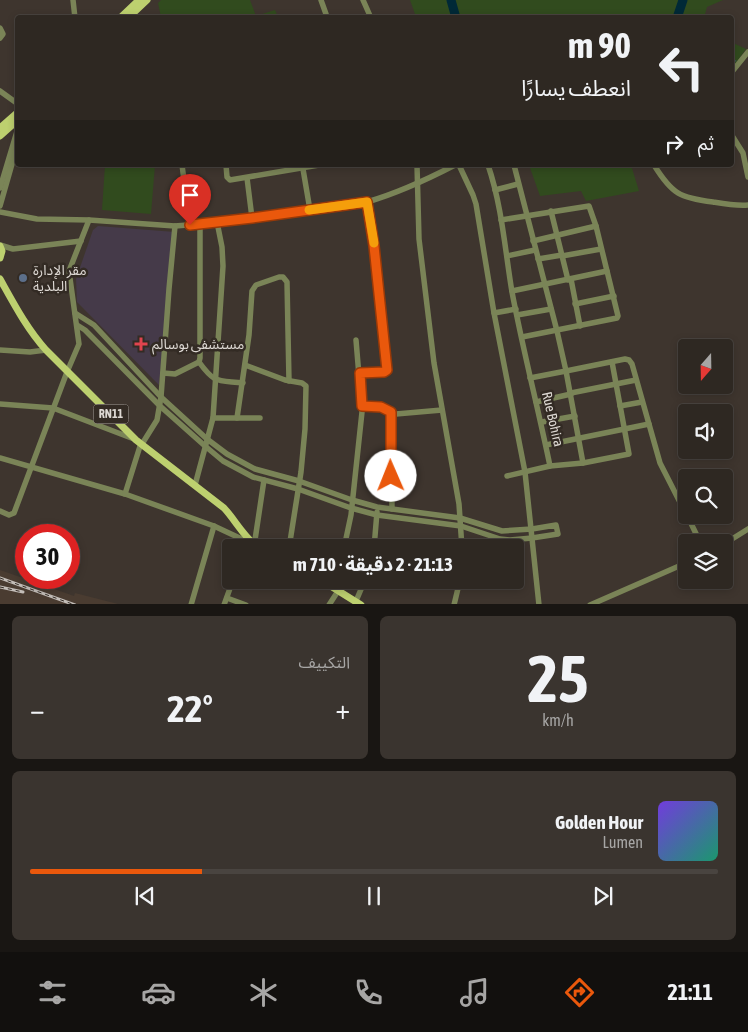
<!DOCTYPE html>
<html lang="ar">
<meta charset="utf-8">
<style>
:root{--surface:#2e2822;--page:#3a342f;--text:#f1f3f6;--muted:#a7a6a5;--line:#494440;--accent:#ea580c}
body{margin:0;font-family:"Asap Condensed","Noto Sans Arabic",sans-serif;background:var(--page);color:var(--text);direction:rtl;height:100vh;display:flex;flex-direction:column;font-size:19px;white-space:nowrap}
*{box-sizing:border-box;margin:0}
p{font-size:16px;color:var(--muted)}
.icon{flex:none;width:28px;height:28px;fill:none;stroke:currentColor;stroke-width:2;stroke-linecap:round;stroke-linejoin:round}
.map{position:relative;height:604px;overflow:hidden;direction:ltr}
.side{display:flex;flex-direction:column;gap:12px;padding:12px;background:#191613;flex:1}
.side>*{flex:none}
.banner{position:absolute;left:15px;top:15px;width:719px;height:152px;border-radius:5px;box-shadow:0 2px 8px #0003,0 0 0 1px var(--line);direction:rtl;background:#2e2822;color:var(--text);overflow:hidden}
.needle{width:32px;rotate:200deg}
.fabs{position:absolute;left:678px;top:339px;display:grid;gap:10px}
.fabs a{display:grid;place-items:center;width:55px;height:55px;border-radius:5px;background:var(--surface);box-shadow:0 2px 8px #0003,0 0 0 1px var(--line);font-size:25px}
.speed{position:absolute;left:15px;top:524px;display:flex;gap:10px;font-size:25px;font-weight:700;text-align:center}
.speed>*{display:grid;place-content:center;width:65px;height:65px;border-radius:50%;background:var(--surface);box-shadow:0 2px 8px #0003,0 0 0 1px var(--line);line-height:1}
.speed .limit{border:8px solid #d22;background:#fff;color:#111}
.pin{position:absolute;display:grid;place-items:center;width:42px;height:42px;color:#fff;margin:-51px -21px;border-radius:50% 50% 50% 0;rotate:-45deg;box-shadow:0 0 5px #0007}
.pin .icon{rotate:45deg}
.me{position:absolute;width:55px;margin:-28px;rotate:359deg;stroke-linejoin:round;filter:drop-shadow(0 0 4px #0008)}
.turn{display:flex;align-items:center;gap:18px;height:105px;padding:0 20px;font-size:22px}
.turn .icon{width:65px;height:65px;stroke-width:2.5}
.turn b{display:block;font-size:35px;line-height:42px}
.then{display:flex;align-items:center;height:48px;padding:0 20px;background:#0003;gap:10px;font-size:19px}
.big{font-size:38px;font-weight:700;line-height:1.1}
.side .widget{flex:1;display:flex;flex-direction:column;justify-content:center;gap:8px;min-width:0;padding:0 18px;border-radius:8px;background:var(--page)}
.side .dial{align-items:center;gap:0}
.dial b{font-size:65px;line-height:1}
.song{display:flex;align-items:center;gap:15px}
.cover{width:60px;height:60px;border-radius:8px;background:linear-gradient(135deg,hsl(260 70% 55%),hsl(160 70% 35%))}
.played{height:5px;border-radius:2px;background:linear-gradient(90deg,var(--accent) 25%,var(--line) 25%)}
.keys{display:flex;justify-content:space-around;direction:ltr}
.heat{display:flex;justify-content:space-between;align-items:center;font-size:28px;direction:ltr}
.side .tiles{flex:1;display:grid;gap:12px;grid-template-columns:1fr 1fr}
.widget:last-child{grid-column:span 2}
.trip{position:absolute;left:222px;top:539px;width:302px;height:50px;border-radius:5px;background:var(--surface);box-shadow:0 2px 8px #0003,0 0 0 1px var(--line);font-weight:700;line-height:50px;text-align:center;direction:rtl}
.menu{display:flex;height:80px;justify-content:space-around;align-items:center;background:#12100e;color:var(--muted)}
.menu .icon{width:35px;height:35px}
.menu .on{color:var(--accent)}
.menu b{font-size:22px;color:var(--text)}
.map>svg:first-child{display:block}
.built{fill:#4a3c31}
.medical{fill:#453a49}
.green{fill:#314b1e}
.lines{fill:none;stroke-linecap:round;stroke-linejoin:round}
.stream{stroke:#425e66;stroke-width:1}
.river{stroke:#002937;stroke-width:9}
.minor{stroke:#7a8457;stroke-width:5.5}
.major{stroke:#bdd06f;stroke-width:7}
.rail-casing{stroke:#c3bdb8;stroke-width:3}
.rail{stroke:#332b24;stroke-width:1;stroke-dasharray:4;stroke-linecap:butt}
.route-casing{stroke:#983908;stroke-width:12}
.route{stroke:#ea580c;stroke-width:9}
.slow{stroke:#f59e0b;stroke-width:9}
.service-dot{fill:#5c6f8a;stroke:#332b24;stroke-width:2}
.health-dot{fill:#e0444e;stroke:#332b24;stroke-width:2}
.labels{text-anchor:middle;stroke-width:5;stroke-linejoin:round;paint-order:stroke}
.shield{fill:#332b24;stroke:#aaa49e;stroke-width:1}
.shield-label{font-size:12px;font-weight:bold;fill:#ddd8d3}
.poi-label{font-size:14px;fill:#ddd8d3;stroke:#332b24;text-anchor:start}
.street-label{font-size:14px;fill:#ddd8d3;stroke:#332b24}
</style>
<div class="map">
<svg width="748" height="605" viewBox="0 0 748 605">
<rect width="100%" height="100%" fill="#3e352e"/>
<!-- built -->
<polygon class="built" points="0,570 74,596 75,593 118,604 0,604"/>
<!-- medical -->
<polygon class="medical" points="98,226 175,232 159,385 77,302 76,279 93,230"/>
<!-- green -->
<g class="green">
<polygon points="161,0 250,0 256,16 275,10 278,17 161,17 158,3"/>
<polygon points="410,0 723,0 707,7 704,18 416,17"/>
<polygon points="731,42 746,49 731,70"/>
<polygon points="105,165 155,165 151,214 102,210"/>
<polygon points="529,165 631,165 639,191 586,201 581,191 540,196"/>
</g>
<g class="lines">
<!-- stream -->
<polyline class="stream" points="731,60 736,61"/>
<!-- river -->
<g class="river">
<polyline points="451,0 456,18"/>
<polyline points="677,18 683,0"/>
</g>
<!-- minor -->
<g class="minor">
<polyline points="73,0 75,18"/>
<polyline points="321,0 326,14"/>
<polyline points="363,0 371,18"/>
<polyline points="0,28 3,34 0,38"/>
<polyline points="731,73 748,52"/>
<polyline points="0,91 18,104"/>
<polyline points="731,134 743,153 748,177"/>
<polyline points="182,165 190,225"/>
<polyline points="226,165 227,177 230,180 319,165"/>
<polyline points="417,165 419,239 434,363 459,504 462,548"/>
<polyline points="459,165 473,195 476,204 494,313 525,472 539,605"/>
<path d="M488 165C502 206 505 250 512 292 523 350 538 408 550 466"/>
<polyline points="514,165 557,331 566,371 530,378"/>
<path d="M654 165C672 194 680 198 713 202 725 204 736 206 748 205"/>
<polyline points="303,169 310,210"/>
<polyline points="247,178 252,218"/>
<polyline points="0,188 18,128"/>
<polyline points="495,190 518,184"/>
<polyline points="0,206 18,143"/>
<polyline points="551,211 568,280"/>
<path d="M0 212 37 219 89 220 175 226 200 224 367 202C398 193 426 180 455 165"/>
<polyline points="501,220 589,206 596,226 618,316 617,318 522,337"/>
<polyline points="533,241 596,226"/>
<polyline points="0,245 13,249 81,241"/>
<polyline points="507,256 535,250"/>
<polyline points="562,256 601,249"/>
<polyline points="538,259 562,255"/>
<polyline points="571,279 580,326"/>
<polyline points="512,291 607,271"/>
<polyline points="575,304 614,296"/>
<polyline points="75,313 94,325 161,397 207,439 227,454 255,469 299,481 352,500 377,507 460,518 502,531 532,529 556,525 558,534 532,538 510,540 500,539 461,526 377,515 351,508 298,489 253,477 223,461 205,446 160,406 85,330 77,325"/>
<polyline points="494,313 516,309"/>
<polyline points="517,315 551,309"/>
<polyline points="0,350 30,352 46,350"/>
<path d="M199 362C215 384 217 380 243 383"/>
<polyline points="245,365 285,380 302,383 306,386 305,429 301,472 289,548"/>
<polyline points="163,373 175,374 199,362 200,358 200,224"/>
<polyline points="360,373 384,372 387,370 387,367 374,246 367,202"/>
<polyline points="571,393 636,380"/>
<polyline points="536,402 571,394"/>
<polyline points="0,404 53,408 134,439"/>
<polyline points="362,406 381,407 396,414 442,410"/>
<polyline points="620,406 642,402"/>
<polyline points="391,412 392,509"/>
<polyline points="213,418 237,418 249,335 252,291 256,285 279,277 283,277 287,282 289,381"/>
<polyline points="237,418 260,418"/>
<polyline points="542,422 575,416"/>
<polyline points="142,444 157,420 161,397 169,289 175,226"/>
<polyline points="546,445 649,424"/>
<polyline points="0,458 125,494 214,526 246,541"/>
<polyline points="583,463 566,371 625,359 629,360 632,364 660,463 686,514"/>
<polyline points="507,476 550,466 583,463 629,454 612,362"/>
<polyline points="195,485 213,418 223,266 222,247 217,222"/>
<polyline points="125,494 141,443"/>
<polyline points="0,511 9,515 14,513 67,372 79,344 69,271 89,220"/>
<polyline points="687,515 700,542"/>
<polyline points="255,540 264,480"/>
<polyline points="724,544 748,529"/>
<polyline points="344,548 351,515 362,412 356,340"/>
<polyline points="374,548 377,512"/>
<polyline points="334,588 336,580"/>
<polyline points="227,598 246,605"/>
<polyline points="356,601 365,580"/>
<polyline points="191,605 214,526"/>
<polyline points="224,605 233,580"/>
<polyline points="329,605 338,591"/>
<polyline points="454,605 460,580"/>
<polyline points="590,605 686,563"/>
</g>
<!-- major -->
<g class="major">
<polyline points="120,18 139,0"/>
<polyline points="128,18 147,0"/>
<polyline points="0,128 18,112"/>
<polyline points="0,136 18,120"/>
<polyline points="0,246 2,251 0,258"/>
<path d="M0 279C14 304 27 329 46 350L136 440 224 508C236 521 244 538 259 548"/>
<polyline points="321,580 361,605"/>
</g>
<defs>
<g id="rail">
<polyline points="0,578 75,605"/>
<polyline points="0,587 23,592"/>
</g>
</defs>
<!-- rail casing -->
<use href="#rail" class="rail-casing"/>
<!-- rail -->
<use href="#rail" class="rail"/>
</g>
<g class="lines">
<defs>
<polyline id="route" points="190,225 252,218 367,202 374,246 387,370 384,372 360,373 362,406 381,407 391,412 391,476"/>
</defs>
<!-- route casing -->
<use href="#route" class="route-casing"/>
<!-- route -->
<use href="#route" class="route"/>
<!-- slow -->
<polyline class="slow" points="309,210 367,202 374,243"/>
</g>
<!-- markers -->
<circle class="service-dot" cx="23" cy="278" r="5"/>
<path class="health-dot" d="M138.5 336.5h5v5h5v5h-5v5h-5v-5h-5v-5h5z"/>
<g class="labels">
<!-- shield labels -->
<rect class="shield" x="93.5" y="404.5" width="35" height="19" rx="4"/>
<g class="shield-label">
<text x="111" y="418">RN11</text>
</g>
<!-- poi labels -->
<g class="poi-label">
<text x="33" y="275">مقر الإدارة<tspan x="33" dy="16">البلدية</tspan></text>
<text x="152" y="349">مستشفى بوسالم</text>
</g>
<!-- street labels -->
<g class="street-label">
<text transform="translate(553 419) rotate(77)" y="5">Rue Bohira</text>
</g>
</g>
</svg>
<div class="fabs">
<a><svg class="needle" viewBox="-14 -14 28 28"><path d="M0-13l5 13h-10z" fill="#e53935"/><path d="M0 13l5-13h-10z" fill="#a7a6a5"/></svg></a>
<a><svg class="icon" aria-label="sound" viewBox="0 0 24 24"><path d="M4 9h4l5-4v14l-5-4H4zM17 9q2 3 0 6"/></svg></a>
<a><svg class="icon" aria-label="search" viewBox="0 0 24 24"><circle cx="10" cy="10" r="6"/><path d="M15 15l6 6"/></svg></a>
<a><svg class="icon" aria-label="layers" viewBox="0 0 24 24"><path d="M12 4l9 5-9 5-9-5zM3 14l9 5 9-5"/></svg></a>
</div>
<div class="speed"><div class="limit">30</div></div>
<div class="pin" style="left:190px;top:225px;background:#d93025"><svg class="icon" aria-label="arrive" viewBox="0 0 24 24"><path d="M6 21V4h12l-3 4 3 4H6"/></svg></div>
<svg class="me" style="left:391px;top:476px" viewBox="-20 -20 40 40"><circle r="19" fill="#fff"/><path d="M0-13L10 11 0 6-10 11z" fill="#ea580c"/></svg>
<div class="trip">21:13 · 2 دقيقة · 710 m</div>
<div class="banner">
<div class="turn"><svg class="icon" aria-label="left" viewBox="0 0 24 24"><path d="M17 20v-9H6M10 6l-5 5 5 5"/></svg><div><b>90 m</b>انعطف يسارًا</div></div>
<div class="then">ثم<svg class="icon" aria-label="right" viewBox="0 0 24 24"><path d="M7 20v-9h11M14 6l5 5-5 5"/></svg></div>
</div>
</div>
<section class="side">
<div class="tiles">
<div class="widget dial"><b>25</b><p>km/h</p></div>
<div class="widget"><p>التكييف</p>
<div class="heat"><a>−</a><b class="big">22°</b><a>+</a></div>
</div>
<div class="widget">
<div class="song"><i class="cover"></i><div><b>Golden Hour</b><p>Lumen</p></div></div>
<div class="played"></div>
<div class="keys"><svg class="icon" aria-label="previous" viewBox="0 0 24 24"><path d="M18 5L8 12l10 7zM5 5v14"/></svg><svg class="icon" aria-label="pause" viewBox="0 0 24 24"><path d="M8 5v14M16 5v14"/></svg><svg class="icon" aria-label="next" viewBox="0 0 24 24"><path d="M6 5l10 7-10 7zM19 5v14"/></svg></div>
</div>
</div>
</section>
<nav class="menu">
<b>21:11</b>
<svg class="icon on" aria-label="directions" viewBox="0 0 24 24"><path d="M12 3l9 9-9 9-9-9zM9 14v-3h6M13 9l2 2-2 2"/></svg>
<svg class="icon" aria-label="music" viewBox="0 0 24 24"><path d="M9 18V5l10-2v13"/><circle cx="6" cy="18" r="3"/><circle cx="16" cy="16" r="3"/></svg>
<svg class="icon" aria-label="phone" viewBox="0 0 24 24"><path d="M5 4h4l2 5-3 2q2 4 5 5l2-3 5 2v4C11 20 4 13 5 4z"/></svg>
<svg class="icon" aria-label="climate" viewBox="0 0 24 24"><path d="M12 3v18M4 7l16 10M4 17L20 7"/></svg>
<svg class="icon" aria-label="car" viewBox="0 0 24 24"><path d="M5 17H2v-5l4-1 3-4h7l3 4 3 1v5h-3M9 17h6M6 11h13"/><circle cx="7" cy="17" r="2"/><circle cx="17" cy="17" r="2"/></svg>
<svg class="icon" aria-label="filters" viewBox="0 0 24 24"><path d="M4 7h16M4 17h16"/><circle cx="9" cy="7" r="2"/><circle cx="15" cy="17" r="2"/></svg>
</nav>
